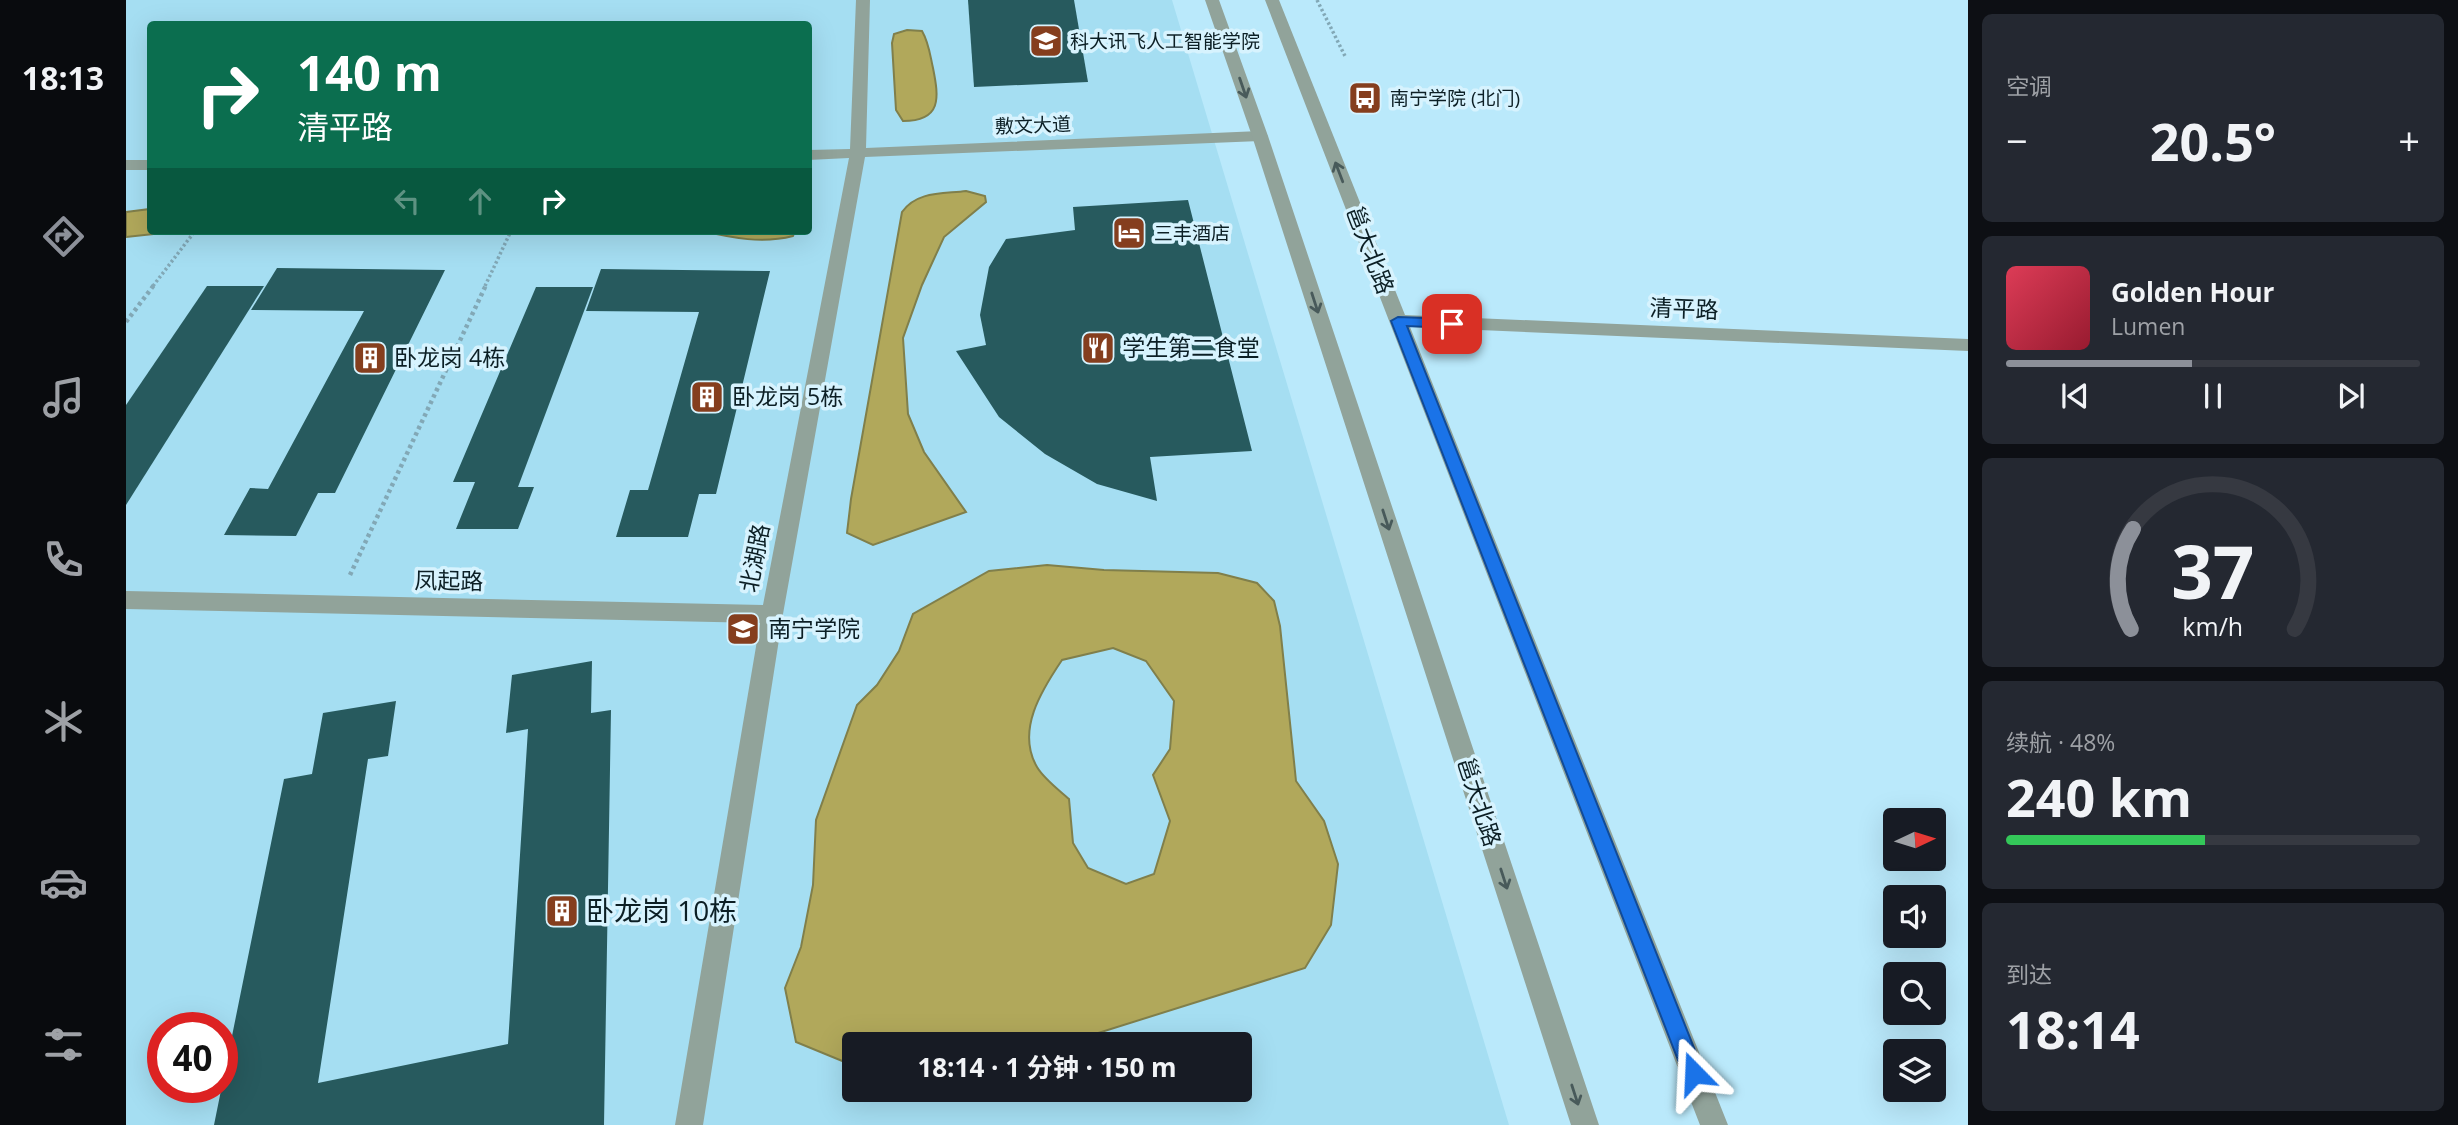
<!DOCTYPE html>
<html lang="zh">
<meta charset="utf-8">
<style>
:root{--surface:#171b24;--page:#242831;--text:#f1f3f6;--muted:#9ea1a6;--line:#363941;--accent:#8c9099}
body{margin:0;font-family:"Open Sans","Noto Sans SC",sans-serif;background:var(--page);color:var(--text);height:100vh;display:flex;flex-direction:column;font-size:26px;white-space:nowrap}
*{box-sizing:border-box;margin:0}
p{font-size:23px;color:var(--muted)}
.icon{flex:none;width:38px;height:38px;fill:none;stroke:currentColor;stroke-width:2;stroke-linecap:round;stroke-linejoin:round}
.map{position:relative;flex:1;overflow:hidden}
.side{display:flex;flex-direction:column;gap:14px;padding:14px;background:#0d0f14;width:490px}
.side>*{flex:none}
.banner{position:absolute;left:21px;top:21px;width:665px;height:214px;border-radius:7px;box-shadow:0 7px 28px #0002;background:#0b6e4f;color:#fff;overflow:hidden}
.needle{width:46px;rotate:86deg}
.fabs{position:absolute;left:1757px;top:808px;display:grid;gap:14px}
.fabs a{display:grid;place-items:center;width:63px;height:63px;border-radius:7px;background:var(--surface);box-shadow:0 7px 28px #0002;font-size:35px}
.speed{position:absolute;left:21px;top:1012px;display:flex;gap:14px;font-size:35px;font-weight:700;text-align:center}
.speed>*{display:grid;place-content:center;width:91px;height:91px;border-radius:50%;background:var(--surface);box-shadow:0 7px 28px #0002;line-height:1}
.speed .limit{border:10px solid #d22;background:#fff;color:#111}
.pin{position:absolute;display:grid;place-items:center;width:60px;height:60px;color:#fff;margin:-30px;border-radius:14px;box-shadow:0 4px 10px #0006}
.me{position:absolute;width:77px;margin:-38px;rotate:339deg;stroke-linejoin:round;filter:drop-shadow(0 0 5px #0008)}
.turn{display:flex;align-items:center;gap:24px;height:147px;padding:0 35px;font-size:32px}
.turn .icon{width:91px;height:91px;stroke-width:2.5}
.turn b{display:block;font-size:49px;line-height:60px}
.lanes{display:flex;align-items:center;height:66px;padding:0 35px;background:#0003;justify-content:center;gap:35px;direction:ltr}
.lanes .off{opacity:.35}
.big{font-size:52px;font-weight:700;line-height:1.1}
.side .card{flex:1;display:flex;flex-direction:column;justify-content:center;gap:10px;min-width:0;padding:0 24px;border-radius:10px;background:var(--page)}
.side .dial{align-items:center;gap:0}
.dial svg{height:182px;overflow:visible;fill:none;stroke:var(--line);stroke-width:7;stroke-linecap:round;text-anchor:middle}
.dial text{fill:var(--text);stroke:none}
.song{display:flex;align-items:center;gap:21px}
.cover{width:84px;height:84px;border-radius:10px;background:linear-gradient(135deg,hsl(350 70% 55%),hsl(350 70% 35%))}
.played{height:7px;border-radius:4px;background:linear-gradient(90deg,var(--accent) 45%,var(--line) 45%)}
.keys{display:flex;justify-content:space-around;direction:ltr}
.heat{display:flex;justify-content:space-between;align-items:center;font-size:38px;direction:ltr}
.charge{height:10px;border-radius:5px;background:linear-gradient(90deg,#34c759 48%,var(--line) 0)}
.trip{position:absolute;left:716px;top:1032px;width:410px;height:70px;border-radius:7px;background:var(--surface);box-shadow:0 7px 28px #0002;font-weight:700;line-height:70px;text-align:center}
main{display:flex;flex:1;min-height:0}
.tab-bar{display:flex;flex-direction:column;width:126px;justify-content:space-around;align-items:center;background:#090b0e;color:var(--muted)}
.tab-bar .icon{width:49px;height:49px}
.tab-bar .current{color:var(--accent)}
.tab-bar b{font-size:32px;color:var(--text)}
.map>svg:first-child{display:block}
.built{fill:#a5def2;fill-rule:evenodd}
.water{fill:#b1a85b;stroke:#807f4b;stroke-width:2;fill-rule:evenodd}
.building{fill:#275a5e}
.lines{fill:none;stroke-linecap:round;stroke-linejoin:round}
.path-far1{stroke:#82a8b6;stroke-width:3.5;stroke-dasharray:2.5 2.5;stroke-linecap:butt}
.path{stroke:#82a8b6;stroke-width:4.5;stroke-dasharray:3.5 3.5;stroke-linecap:butt}
.minor{fill:#91a39a;fill-rule:evenodd}
.tertiary{fill:#91a39a;fill-rule:evenodd}
.oneway{stroke:#485a5a}
.route{fill:#1a73e8;stroke:#114b97;stroke-width:2}
.labels{text-anchor:middle;stroke-width:7;stroke-linejoin:round;paint-order:stroke}
.far-poi-label{font-size:19px;fill:#0c1f25;stroke:#d7f3fe;text-anchor:start}
.far-street-label{font-size:19px;fill:#0c1f25;stroke:#d7f3fe}
.street-label{font-size:23px;fill:#0c1f25;stroke:#d7f3fe}
.poi-label{font-size:23px;fill:#0c1f25;stroke:#d7f3fe;text-anchor:start}
.near-poi-label{font-size:28px;fill:#0c1f25;stroke:#d7f3fe;text-anchor:start}
</style>
<main>
<nav class="tab-bar">
<b>18:13</b>
<svg class="icon current" aria-label="directions" viewBox="0 0 24 24"><path d="M12 3l9 9-9 9-9-9zM9 14v-3h6M13 9l2 2-2 2"/></svg>
<svg class="icon" aria-label="music" viewBox="0 0 24 24"><path d="M9 18V5l10-2v13"/><circle cx="6" cy="18" r="3"/><circle cx="16" cy="16" r="3"/></svg>
<svg class="icon" aria-label="phone" viewBox="0 0 24 24"><path d="M5 4h4l2 5-3 2q2 4 5 5l2-3 5 2v4C11 20 4 13 5 4z"/></svg>
<svg class="icon" aria-label="climate" viewBox="0 0 24 24"><path d="M12 3v18M4 7l16 10M4 17L20 7"/></svg>
<svg class="icon" aria-label="car" viewBox="0 0 24 24"><path d="M5 17H2v-5l4-1 3-4h7l3 4 3 1v5h-3M9 17h6M6 11h13"/><circle cx="7" cy="17" r="2"/><circle cx="17" cy="17" r="2"/></svg>
<svg class="icon" aria-label="filters" viewBox="0 0 24 24"><path d="M4 7h16M4 17h16"/><circle cx="9" cy="7" r="2"/><circle cx="15" cy="17" r="2"/></svg>
</nav>
<div class="map">
<svg width="1842" height="1125" viewBox="0 0 1842 1125">
<rect width="100%" height="100%" fill="#bae9fb"/>
<!-- built -->
<path class="built" d="M0 0H1046L1383 1125H0ZM24 24H682V231H24ZM37 1027H96V1087H37ZM728 1045H1113V1090H728Z"/>
<!-- water -->
<g class="water">
<path d="M781 30 796 31C803 43 804 55 807 68 813 98 816 121 777 121L770 110 766 43 768 34Z"/>
<path d="M840 191 859 196 860 202 818 237 796 285 777 338 782 414 798 452 840 512 747 545 721 533 725 499 776 212C791 191 817 194 840 191Z"/>
<polygon points="24,209 24,231 118,231 46,232 0,237 0,212"/>
<path d="M577 231H669L667 236C636 244 607 238 577 231Z"/>
<path d="M921 565 978 570 1092 573 1131 583 1148 601 1154 626 1170 781 1198 821 1212 864 1205 925 1179 968 934 1045H728L726 1065 670 1042 659 988 675 947 687 885 690 820 731 705 751 685 773 651 787 614 863 571ZM987 648 1020 661 1048 701 1044 749 1027 775 1044 821 1028 874 1000 884 962 868 947 843 943 799C933 790 918 779 911 767 890 731 915 691 936 660Z"/>
</g>
<!-- building -->
<g class="building">
<polygon points="842,0 948,0 962,82 848,87"/>
<polygon points="1062,200 1126,451 1024,457 1031,501 971,484 919,454 873,417 830,351 860,345 854,315 863,267 880,239 949,230 947,207"/>
<polygon points="151,268 319,270 209,493 192,493 170,536 98,535 124,488 142,489 238,311 125,310"/>
<polygon points="475,269 644,271 590,494 573,494 562,537 490,537 504,490 522,490 573,312 460,311"/>
<polygon points="81,286 138,286 0,505 0,405"/>
<polygon points="410,287 467,287 392,487 408,487 392,529 330,529 349,482 327,482"/>
<polygon points="466,661 465,713 485,710 478,1125 88,1125 158,779 186,774 197,713 270,701 262,756 242,759 192,1083 382,1044 402,729 380,733 386,675"/>
</g>
<g class="lines">
<!-- path-far1 -->
<g class="path-far1">
<polyline points="1191,0 1220,58"/>
<polyline points="27,286 69,231"/>
<polyline points="359,286 385,231"/>
</g>
<!-- path -->
<g class="path">
<polyline points="0,322 28,285"/>
<polyline points="224,575 360,285"/>
</g>
<!-- minor -->
<g class="minor">
<polygon points="730,0 744,0 740,148 1134,131 1142,136 1134,141 739,157 657,614 577,1125 549,1125 634,623 0,609 0,591 637,605 723,158 682,160 682,150 724,149"/>
<rect x="0" y="160" width="24" height="10"/>
</g>
<!-- tertiary -->
<g class="tertiary">
<polygon points="1079,0 1093,0 1142,136 1473,1125 1445,1125 1126,136"/>
<polygon points="1139,0 1153,0 1279,315 1842,339 1842,351 1284,327 1602,1125 1574,1125"/>
</g>
</g>
<!-- one-way arrows -->
<defs><path id="oneway-shaft" d="M-6 0H5M1.5-3L5.5 0L1.5 3" fill="none" stroke-width="1.6" stroke-linecap="round" stroke-linejoin="round" transform="scale(1.75)"/></defs>
<g class="oneway">
<use href="#oneway-shaft" transform="translate(1117 88) rotate(71)"/>
<use href="#oneway-shaft" transform="translate(1213 172) rotate(-111)"/>
<use href="#oneway-shaft" transform="translate(1189 303) rotate(72)"/>
<use href="#oneway-shaft" transform="translate(1260 520) rotate(72)"/>
<use href="#oneway-shaft" transform="translate(1378 879) rotate(72)"/>
<use href="#oneway-shaft" transform="translate(1449 1095) rotate(72)"/>
</g>
<!-- route -->
<polygon class="route" points="1272,317 1326,319 1333,324 1326,328 1281,326 1578,1073 1575,1081 1568,1084 1560,1081 1557,1073 1265,321"/>
<!-- icons -->
<defs>
<symbol id="university-square" viewBox="-11 -11 22 22"><rect x="-9" y="-9" width="18" height="18" rx="4" fill="#853e1e" stroke="#d7f3fe"/><path d="M0-5L7-2L0 1L-7-2ZM-4 1L0 2.5L4 1V4Q0 6-4 4Z" fill="#fff"/></symbol>
<symbol id="bus-square" viewBox="-11 -11 22 22"><rect x="-9" y="-9" width="18" height="18" rx="4" fill="#853e1e" stroke="#d7f3fe"/><path d="M-5-6H5V4H4V6H2V4H-2V6H-4V4H-5ZM-3.5-4V0h7V-4ZM-3.5 1.2v1.5H-2V1.2ZM2 1.2v1.5H3.5V1.2Z" fill="#fff"/></symbol>
<symbol id="hotel-square" viewBox="-11 -11 22 22"><rect x="-9" y="-9" width="18" height="18" rx="4" fill="#853e1e" stroke="#d7f3fe"/><path d="M-6-4.5h1.5V1H6V5H4.5V3h-9V5H-6ZM-4 0a1.8 1.8 0 1 1 3.6 0ZM.5 0V-2.5h3Q6-2.5 6 0Z" fill="#fff"/></symbol>
<symbol id="restaurant-square" viewBox="-11 -11 22 22"><rect x="-9" y="-9" width="18" height="18" rx="4" fill="#853e1e" stroke="#d7f3fe"/><path d="M-5-6h1v4h1v-4h1v4h1v-4h1v5L-1.5 .5V6h-2V.5L-5-1ZM5-6V6H3V1.5H1.5Q1.5-4 5-6Z" fill="#fff"/></symbol>
<symbol id="building-square" viewBox="-11 -11 22 22"><rect x="-9" y="-9" width="18" height="18" rx="4" fill="#853e1e" stroke="#d7f3fe"/><path d="M-4-6H4V6H1V3H-1V6H-4ZM-2.5-4.3h1.7v1.8h-1.7ZM.8-4.3h1.7v1.8H.8ZM-2.5-1h1.7V.8h-1.7ZM.8-1h1.7V.8H.8Z" fill="#fff"/></symbol>
</defs>
<g fill-rule="evenodd">
<use href="#university-square" x="901" y="22" width="38" height="38"/>
<use href="#bus-square" x="1220" y="79" width="38" height="38"/>
<use href="#hotel-square" x="984" y="214" width="38" height="38"/>
<use href="#restaurant-square" x="953" y="329" width="38" height="38"/>
<use href="#building-square" x="225" y="339" width="38" height="38"/>
<use href="#building-square" x="562" y="378" width="38" height="38"/>
<use href="#university-square" x="598" y="610" width="38" height="38"/>
<use href="#building-square" x="417" y="892" width="38" height="38"/>
</g>
<g class="labels">
<!-- far-poi labels -->
<g class="far-poi-label">
<text x="944" y="48">科大讯飞人工智能学院</text>
<text x="1264" y="105">南宁学院 (北门)</text>
<text x="1028" y="240">三丰酒店</text>
</g>
<!-- far-street labels -->
<g class="far-street-label">
<text transform="translate(907 125) rotate(-2)" y="7">敷文大道</text>
</g>
<!-- street labels -->
<g class="street-label">
<text transform="translate(1244 250) rotate(69)" y="8">邕大北路</text>
<text transform="translate(1558 309) rotate(2)" y="8">清平路</text>
<text transform="translate(629 558) rotate(-79)" y="8">北湖路</text>
<text transform="translate(323 581) rotate(1)" y="8">凤起路</text>
<text transform="translate(1353 802) rotate(72)" y="8">邕大北路</text>
</g>
<!-- poi labels -->
<g class="poi-label">
<text x="996" y="356">学生第二食堂</text>
<text x="268" y="366">卧龙岗 4栋</text>
<text x="606" y="405">卧龙岗 5栋</text>
<text x="642" y="637">南宁学院</text>
</g>
<!-- near-poi labels -->
<g class="near-poi-label">
<text x="460" y="921">卧龙岗 10栋</text>
</g>
</g>
</svg>
<div class="fabs">
<a><svg class="needle" viewBox="-14 -14 28 28"><path d="M0-13l5 13h-10z" fill="#e53935"/><path d="M0 13l5-13h-10z" fill="#9ea1a6"/></svg></a>
<a><svg class="icon" aria-label="sound" viewBox="0 0 24 24"><path d="M4 9h4l5-4v14l-5-4H4zM17 9q2 3 0 6"/></svg></a>
<a><svg class="icon" aria-label="search" viewBox="0 0 24 24"><circle cx="10" cy="10" r="6"/><path d="M15 15l6 6"/></svg></a>
<a><svg class="icon" aria-label="layers" viewBox="0 0 24 24"><path d="M12 4l9 5-9 5-9-5zM3 14l9 5 9-5"/></svg></a>
</div>
<div class="speed"><div class="limit">40</div></div>
<div class="pin" style="left:1326px;top:324px;background:#d93025"><svg class="icon" aria-label="arrive" viewBox="0 0 24 24"><path d="M6 21V4h12l-3 4 3 4H6"/></svg></div>
<svg class="me" style="left:1568px;top:1073px" viewBox="-20 -20 40 40"><path d="M0-17L14 15 0 8-14 15z" fill="#1a73e8" stroke="#fff" stroke-width="4"/></svg>
<div class="trip">18:14 · 1 分钟 · 150 m</div>
<div class="banner">
<div class="turn"><svg class="icon" aria-label="right" viewBox="0 0 24 24"><path d="M7 20v-9h11M14 6l5 5-5 5"/></svg><div><b>140 m</b>清平路</div></div>
<div class="lanes"><svg class="icon off" aria-label="left" viewBox="0 0 24 24"><path d="M17 20v-9H6M10 6l-5 5 5 5"/></svg><svg class="icon off" aria-label="ahead" viewBox="0 0 24 24"><path d="M12 20V5M6 11l6-6 6 6"/></svg><svg class="icon" aria-label="right" viewBox="0 0 24 24"><path d="M7 20v-9h11M14 6l5 5-5 5"/></svg></div>
</div>
</div>
<section class="side">
<div class="card"><p>空调</p>
<div class="heat"><a>−</a><b class="big">20.5°</b><a>+</a></div>
</div>
<div class="card">
<div class="song"><i class="cover"></i><div><b>Golden Hour</b><p>Lumen</p></div></div>
<div class="played"></div>
<div class="keys"><svg class="icon" aria-label="previous" viewBox="0 0 24 24"><path d="M18 5L8 12l10 7zM5 5v14"/></svg><svg class="icon" aria-label="pause" viewBox="0 0 24 24"><path d="M8 5v14M16 5v14"/></svg><svg class="icon" aria-label="next" viewBox="0 0 24 24"><path d="M6 5l10 7-10 7zM19 5v14"/></svg></div>
</div>
<div class="card dial"><svg viewBox="0 0 100 80">
<path d="M14 69A42 42 0 1 1 86 69"/>
<path d="M14 69A42 42 0 0 1 15 25" stroke="#8c9099"/>
<text x="50" y="56" font-size="32" font-weight="700">37</text>
<text x="50" y="72" font-size="11">km/h</text>
</svg></div>
<div class="card"><p>续航 · 48%</p><b class="big">240 km</b><div class="charge"></div></div>
<div class="card"><p>到达</p><b class="big">18:14</b></div>
</section>
</main>
